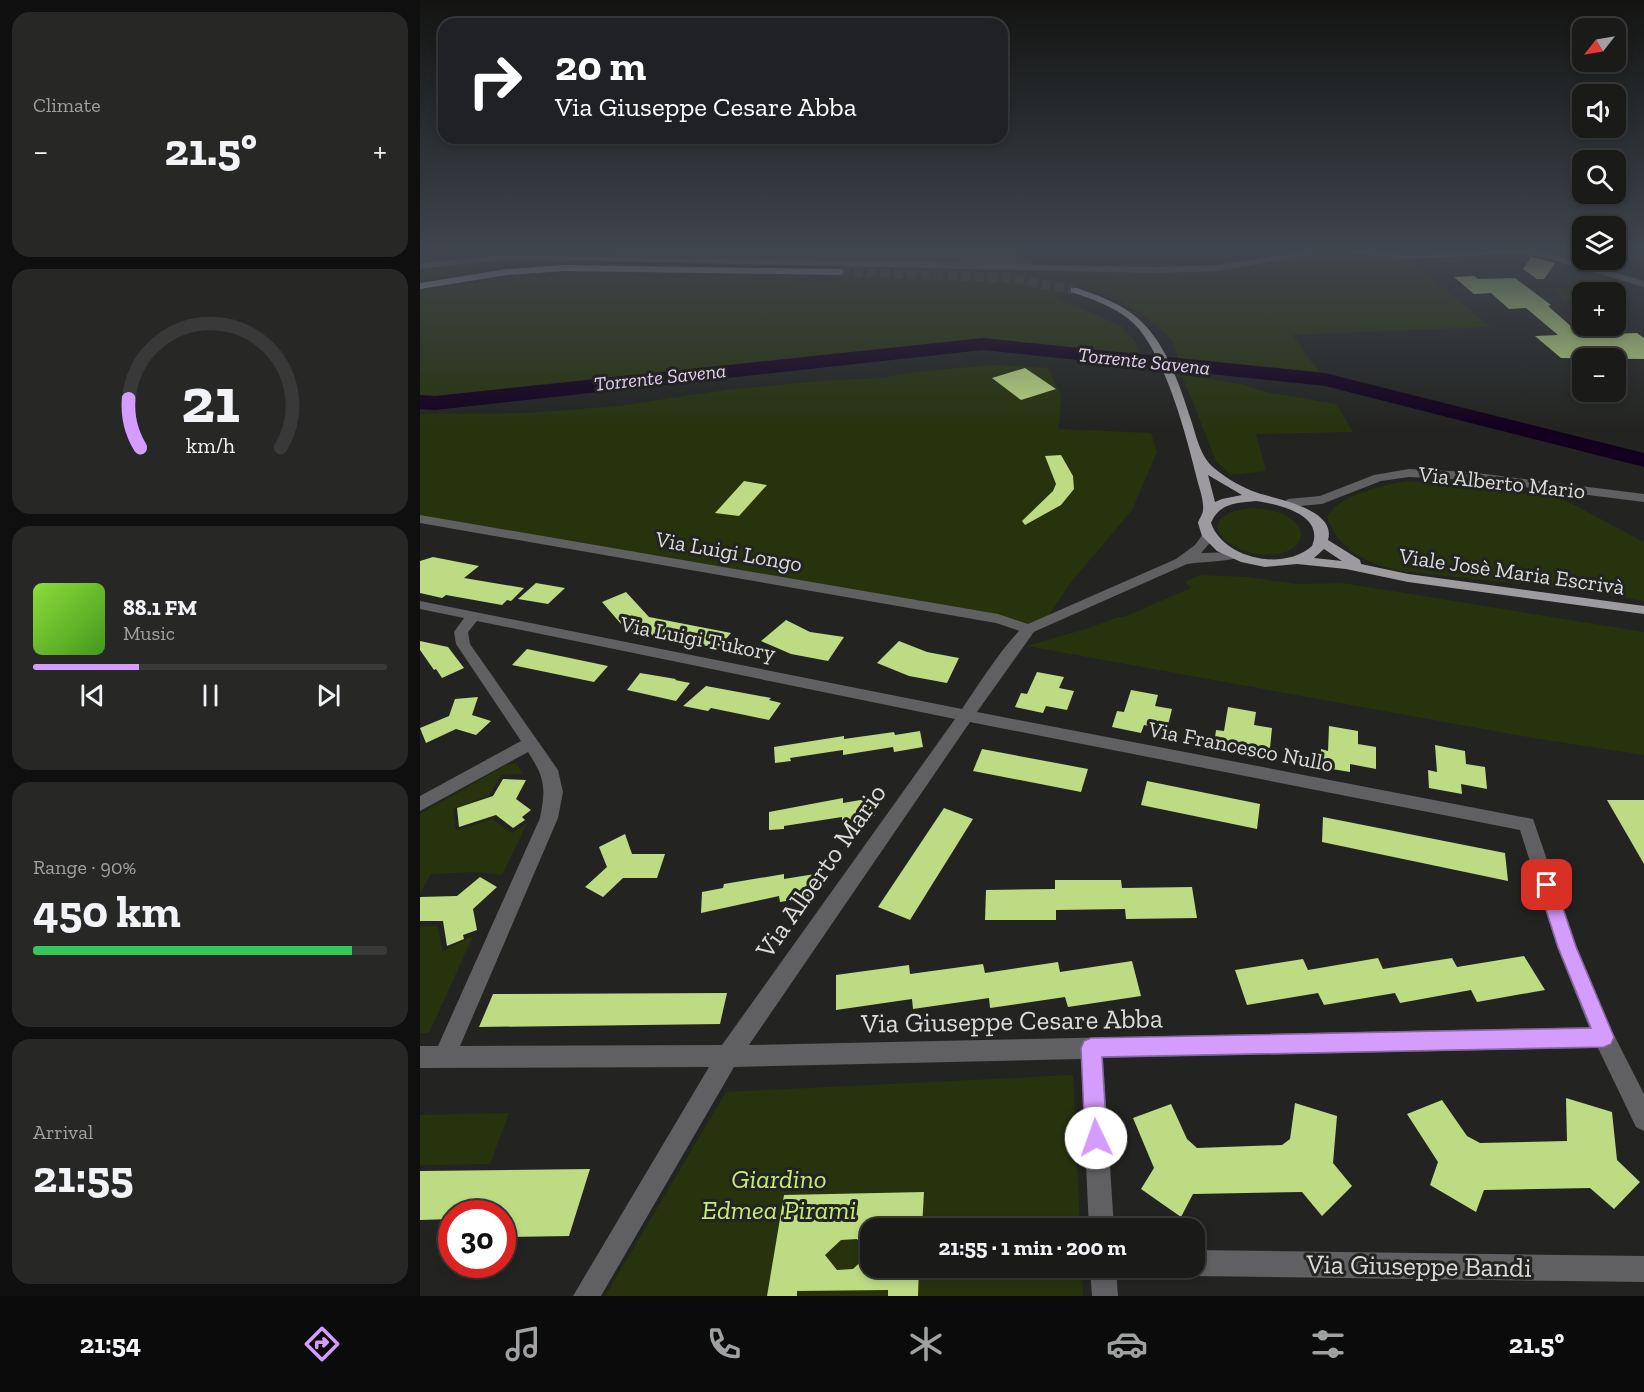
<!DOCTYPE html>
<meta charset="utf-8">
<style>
:root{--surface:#1a1b19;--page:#272826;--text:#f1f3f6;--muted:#9fa1a2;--line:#383938;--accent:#d39cfd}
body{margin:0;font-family:"Zilla Slab",serif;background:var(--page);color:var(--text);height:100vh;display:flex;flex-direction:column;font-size:22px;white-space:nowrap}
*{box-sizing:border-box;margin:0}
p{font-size:20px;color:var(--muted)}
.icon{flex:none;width:33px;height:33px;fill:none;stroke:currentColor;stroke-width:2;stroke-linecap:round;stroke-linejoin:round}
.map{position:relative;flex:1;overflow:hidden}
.side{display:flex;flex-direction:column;gap:12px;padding:12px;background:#0e0f0e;width:420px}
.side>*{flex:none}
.hud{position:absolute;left:18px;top:18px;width:570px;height:126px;border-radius:18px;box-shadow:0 3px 9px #0003,0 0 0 2px var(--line);background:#202124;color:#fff;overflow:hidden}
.needle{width:39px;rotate:239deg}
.tools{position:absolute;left:1152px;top:18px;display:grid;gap:12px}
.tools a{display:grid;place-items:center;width:54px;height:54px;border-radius:12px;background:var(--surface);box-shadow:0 3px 9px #0003,0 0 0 2px var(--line);font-size:30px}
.speed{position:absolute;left:18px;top:1200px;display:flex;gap:12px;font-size:30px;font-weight:700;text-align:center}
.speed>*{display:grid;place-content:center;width:78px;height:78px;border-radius:50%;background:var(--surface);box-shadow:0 3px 9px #0003,0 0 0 2px var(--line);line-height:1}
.speed .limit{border:9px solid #d22;background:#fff;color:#111}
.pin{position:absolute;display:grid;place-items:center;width:51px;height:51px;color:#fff;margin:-26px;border-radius:12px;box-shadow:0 3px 9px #0006}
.me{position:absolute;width:66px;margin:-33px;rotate:357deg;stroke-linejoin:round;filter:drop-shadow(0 0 4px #0008)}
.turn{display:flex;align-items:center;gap:21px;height:126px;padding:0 18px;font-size:27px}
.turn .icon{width:78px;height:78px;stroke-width:2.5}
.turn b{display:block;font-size:42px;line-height:51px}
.big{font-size:45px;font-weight:700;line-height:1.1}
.side .tile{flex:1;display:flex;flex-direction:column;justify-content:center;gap:9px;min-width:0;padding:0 21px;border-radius:18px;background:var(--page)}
.side .dial{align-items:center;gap:0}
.dial svg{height:156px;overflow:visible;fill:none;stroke:var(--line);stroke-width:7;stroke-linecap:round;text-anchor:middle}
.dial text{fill:var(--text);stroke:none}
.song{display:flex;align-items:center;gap:18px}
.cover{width:72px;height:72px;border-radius:9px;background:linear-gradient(135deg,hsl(90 70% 55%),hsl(100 70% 35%))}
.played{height:6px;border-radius:3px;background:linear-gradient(90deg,var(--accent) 30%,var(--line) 30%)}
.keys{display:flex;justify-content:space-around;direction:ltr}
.heat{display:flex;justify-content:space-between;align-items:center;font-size:33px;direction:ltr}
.charge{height:9px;border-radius:4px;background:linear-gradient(90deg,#34c759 90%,var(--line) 0)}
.trip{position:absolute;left:440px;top:1218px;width:345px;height:60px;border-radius:18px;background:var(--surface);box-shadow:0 3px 9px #0003,0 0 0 2px var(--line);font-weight:700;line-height:60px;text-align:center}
.dock{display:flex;height:96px;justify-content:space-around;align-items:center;background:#0a0b0a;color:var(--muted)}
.dock .icon{width:42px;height:42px}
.dock .selected{color:var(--accent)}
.dock b{font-size:27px;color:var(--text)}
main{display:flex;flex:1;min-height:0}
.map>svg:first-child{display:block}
.green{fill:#27330d}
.forest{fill:#40540e}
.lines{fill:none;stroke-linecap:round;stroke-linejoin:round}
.river{fill:#12001e;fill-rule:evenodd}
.building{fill:#bcdb83;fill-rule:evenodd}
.primary-tunnel{stroke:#3f403d;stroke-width:9;stroke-dasharray:9 4.5;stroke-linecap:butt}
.minor{fill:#605f61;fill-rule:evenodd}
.tertiary{fill:#605f61;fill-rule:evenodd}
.primary{fill:#9d9b9f;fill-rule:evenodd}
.route{fill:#d39cfd;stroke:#8965a4;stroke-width:1.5}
.labels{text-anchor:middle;stroke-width:6;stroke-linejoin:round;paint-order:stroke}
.far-water-label{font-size:20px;font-style:italic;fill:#e2ccf5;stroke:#232421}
.street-label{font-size:22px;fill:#dbdcda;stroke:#232421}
.near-street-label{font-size:27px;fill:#dbdcda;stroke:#232421}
.near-park-label{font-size:27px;font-style:italic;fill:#c5ec79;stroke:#232421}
</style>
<main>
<section class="side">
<div class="tile"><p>Climate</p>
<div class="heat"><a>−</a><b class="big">21.5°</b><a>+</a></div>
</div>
<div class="tile dial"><svg viewBox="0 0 100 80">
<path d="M14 69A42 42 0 1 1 86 69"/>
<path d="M14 69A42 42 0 0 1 8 44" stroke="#d39cfd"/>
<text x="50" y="56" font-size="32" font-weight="700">21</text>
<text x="50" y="72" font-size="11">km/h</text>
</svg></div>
<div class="tile">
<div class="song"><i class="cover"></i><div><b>88.1 FM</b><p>Music</p></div></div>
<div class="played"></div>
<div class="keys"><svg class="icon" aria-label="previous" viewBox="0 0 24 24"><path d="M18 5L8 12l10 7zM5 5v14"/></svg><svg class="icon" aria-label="pause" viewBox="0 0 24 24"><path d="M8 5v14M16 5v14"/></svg><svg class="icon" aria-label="next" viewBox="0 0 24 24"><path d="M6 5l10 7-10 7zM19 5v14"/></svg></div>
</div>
<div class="tile"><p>Range · 90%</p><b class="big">450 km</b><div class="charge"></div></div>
<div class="tile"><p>Arrival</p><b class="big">21:55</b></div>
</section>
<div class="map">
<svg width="1224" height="1296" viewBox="0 0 1224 1296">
<rect width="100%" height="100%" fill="#232421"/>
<!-- green -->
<g class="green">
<polygon points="0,249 595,249 599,257 618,266 764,270 897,250 989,259 1070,327 872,335 905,380 760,364 752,340 723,314 699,300 661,286 636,298 704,327 704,332 714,339 722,361 563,344 15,403 0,409 0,292 62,282 162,275 418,281 420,272 428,263 191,259 91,265 0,281"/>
<polygon points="1176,287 1183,292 1162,292 1162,300 1146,301 1131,289"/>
<polygon points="574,365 628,368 641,395 639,429 731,433 737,452 712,510 652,581 619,629 0,521 0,414 108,413 198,406 306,390 410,380 462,378 494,372"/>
<polygon points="762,375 821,384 845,392 916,404 933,432 836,434 846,471 811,475 796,461"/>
<path d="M988 481 1141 498 1224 542V601L1167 591 981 571C948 563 919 552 907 517 916 496 966 484 988 481Z"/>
<path d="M830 508C844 509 858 510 870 518 891 533 879 551 857 554 815 561 763 517 830 508Z"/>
<polygon points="780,575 827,577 877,584 923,583 1224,632 1224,755 1119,739 607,646 669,628 698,617 704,617 771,588 765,582"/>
<polygon points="96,763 103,774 82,774 70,795 33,809 36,831 72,819 92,833 107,823 82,875 55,872 11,874 0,893 0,814 86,765"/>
<polygon points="0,926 17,926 23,951 53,936 9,1033 0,1033"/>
<polygon points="653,1075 660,1228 450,1228 450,1268 662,1268 663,1296 185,1296 306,1092"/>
<polygon points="89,1113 70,1164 0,1165 0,1115"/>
</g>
<!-- forest -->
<polygon class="forest" points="195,249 595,249 599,257 621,268 191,259"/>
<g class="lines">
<!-- river -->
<polygon class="river" points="563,338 905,373 1224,453 1224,467 905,386 563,350 15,410 0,409 0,395 15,396"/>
</g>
<!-- building -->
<g class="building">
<polygon points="1111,257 1125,260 1135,263 1124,279 1117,279 1103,269"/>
<polygon points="1054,276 1058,279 1095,278 1131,305 1128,306 1161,335 1217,333 1224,338 1224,359 1141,358 1115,336 1138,335 1106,308 1089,309 1071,293 1054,294 1034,277"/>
<polygon points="605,368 636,389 601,400 572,378"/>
<polygon points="641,455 653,476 654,489 641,505 605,525 602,521 633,491 636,484 625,456"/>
<polygon points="324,481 347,485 319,516 295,513"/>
<polygon points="13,557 59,566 44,578 104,588 91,601 87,600 82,605 26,595 22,598 0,593 0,561"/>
<polygon points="116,583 145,588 128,604 98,599"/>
<polygon points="206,592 229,617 311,633 298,648 207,631 182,602"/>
<polygon points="366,620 390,632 424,637 408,661 371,654 341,641"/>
<polygon points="0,641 28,647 44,668 22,678 16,669 14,670 0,650"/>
<polygon points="479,641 507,652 539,658 527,683 489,676 457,663"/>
<polygon points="107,649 188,666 174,682 92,665"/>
<polygon points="617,672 644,677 639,688 654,691 647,710 626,706 623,713 595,707 601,693 607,694"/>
<polygon points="220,673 256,679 255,680 270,683 256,701 207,690"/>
<polygon points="286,686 351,698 349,700 361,703 349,720 291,708 288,711 263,706"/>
<polygon points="711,690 738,695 735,706 752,709 747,729 724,725 721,733 692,727 697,711 704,712"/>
<polygon points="58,697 52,715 71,721 56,735 36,729 6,743 0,728 29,716 35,699"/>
<polygon points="808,707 836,712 834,725 852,728 850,748 825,744 824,752 794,746 796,730 804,731"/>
<polygon points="909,726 938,731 938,744 956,747 956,769 930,764 930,772 900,767 901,749 908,751"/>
<polygon points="500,731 503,747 474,752 473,747 423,755 423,750 370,758 371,761 355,763 354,747 424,736 424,739 474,732 475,735"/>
<polygon points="1015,745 1045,751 1046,764 1065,767 1067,789 1041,784 1042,794 1009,788 1008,770 1017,772"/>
<polygon points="562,749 668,769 661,792 553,771"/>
<polygon points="83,779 106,780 96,799 111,810 102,817 105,820 93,828 76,815 39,827 37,808 73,796"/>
<polygon points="727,781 840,804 837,829 721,805"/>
<polygon points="423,798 423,803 452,798 455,816 422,821 422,817 364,826 364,829 349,830 349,812"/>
<polygon points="1187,800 1224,800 1224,864"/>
<polygon points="524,808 553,819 490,920 458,907"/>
<polygon points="903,817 1085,853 1088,881 902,842"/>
<polygon points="205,834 212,854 245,854 237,878 203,878 183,897 165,887 187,867 179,847"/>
<polygon points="364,874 364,879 395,874 396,896 360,902 359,896 281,913 282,892 303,888 304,884"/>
<polygon points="60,877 77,887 53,909 57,930 43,935 44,939 27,946 23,921 0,921 0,897 37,896"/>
<polygon points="635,880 701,880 702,888 772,887 777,918 706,919 705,909 636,910 636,920 565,920 566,890 635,889"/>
<polygon points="1104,956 1125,990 1057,1002 1051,990 980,1003 975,993 904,1005 898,993 827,1005 815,970 883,959 888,970 958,958 963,969 1032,958 1037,967"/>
<polygon points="712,961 721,996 648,1007 645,997 570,1008 569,998 493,1009 492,999 416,1010 416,975 489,965 490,974 563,964 565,973 638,962 640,972"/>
<polygon points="307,993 300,1024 59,1027 73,994"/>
<polygon points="1146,1098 1192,1112 1197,1160 1220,1182 1194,1209 1170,1188 1064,1190 1056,1212 1010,1185 1018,1162 987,1114 1022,1100 1047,1136 1060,1143 1147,1141"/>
<polygon points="875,1103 917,1116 913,1163 932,1186 902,1216 882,1192 773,1194 761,1217 721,1189 734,1168 713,1118 751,1104 767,1139 777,1148 862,1145 870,1139"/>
<polygon points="170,1169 149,1236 82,1237 82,1214 32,1214 32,1219 0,1220 0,1171"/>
<path d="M504 1192 502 1228H450V1268H499L498 1296H468V1290L377 1291V1296H347L364 1195ZM437 1239 449 1254 433 1269 417 1270 405 1255 421 1240Z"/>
</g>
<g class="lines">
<!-- primary-tunnel -->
<polyline class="primary-tunnel" points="420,272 589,278 654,290"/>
<!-- minor -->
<g class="minor">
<polygon points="902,249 914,250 797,271 737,273 88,259 0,269 0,263 88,255 737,267 797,265"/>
<path d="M0 601 542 709C553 693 594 628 609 624L616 629 557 712 1113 819 1157 947 1192 1031 1224 1094V1131L1216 1127 1178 1048 683 1058 694 1228H669L661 1059 314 1067 181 1296H153L289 1067 0 1068V1046H18L120 818C126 788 125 778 108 752L0 811V796L101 741 36 644 34 632 44 618 0 609ZM57 621 535 719 302 1045 40 1046 138 818 143 792 138 770 50 644 48 632ZM550 722 1100 830 1137 947 1169 1027 329 1045Z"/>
<polygon points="774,1250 1224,1256 1224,1282 774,1276 765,1272 763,1268 774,1268"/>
<polygon points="670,1268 696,1268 698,1296 672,1296"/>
</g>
<!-- tertiary -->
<g class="tertiary">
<polygon points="906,249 933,249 990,255 1102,249 1130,254 1224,281 1224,287 1126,258 1101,253 990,259 910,251"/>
<polygon points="989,469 1049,472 1224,494 1224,502 1049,480 989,477 961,481 902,504 868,507 862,503 868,499 900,496 954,475"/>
<path d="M0 515 578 614 608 624 756 559 775 545 783 534H793L795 537 781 553 815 552 822 556C816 561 779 562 767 564L609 634 576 623 0 523Z"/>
</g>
<!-- primary -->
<g class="primary">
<polygon points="144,265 420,269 424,272 420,275 144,271 87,275 0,289 0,283 87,269"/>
<path d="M651 288H657C676 295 695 301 711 313 744 336 759 383 771 420 777 438 780 456 794 468 807 479 823 488 838 493 856 499 917 509 908 540L940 560 941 564 988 574 1224 606V614L988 582 926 569 877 564 845 567 821 562 797 551 782 536 778 523C779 519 783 514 783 510 784 502 780 490 778 483 767 438 748 365 719 329 702 309 675 300 651 292ZM788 475 822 495 802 499 795 502ZM836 501C859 504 905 515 892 546 863 572 803 558 791 523 799 503 817 503 836 501ZM904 549 922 561 894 558Z"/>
</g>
</g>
<!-- sky -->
<linearGradient id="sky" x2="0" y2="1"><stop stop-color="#131412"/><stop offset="0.58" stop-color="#3f454e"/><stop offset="1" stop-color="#3f454e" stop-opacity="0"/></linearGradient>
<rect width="1224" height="430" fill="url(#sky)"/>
<!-- route -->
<polygon class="route" points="1127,878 1133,880 1135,885 1156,947 1194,1037 1191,1044 1184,1047 682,1057 687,1138 684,1146 676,1149 668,1146 665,1138 661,1048 664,1041 671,1038 1171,1028 1138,947 1118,885 1120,880"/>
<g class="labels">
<!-- far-water labels -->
<g class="far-water-label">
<text transform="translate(724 361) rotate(6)" y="7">Torrente Savena</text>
<text transform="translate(240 377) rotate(-6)" y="7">Torrente Savena</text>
</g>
<!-- street labels -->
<g class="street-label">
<text transform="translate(1082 482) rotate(6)" y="8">Via Alberto Mario</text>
<text transform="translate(309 551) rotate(10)" y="8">Via Luigi Longo</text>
<text transform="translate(1092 571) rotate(8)" y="8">Viale Josè Maria Escrivà</text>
<text transform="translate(278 638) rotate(11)" y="8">Via Luigi Tukory</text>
<text transform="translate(821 746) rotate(11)" y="8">Via Francesco Nullo</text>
</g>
<!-- near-street labels -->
<g class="near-street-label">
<text transform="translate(401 871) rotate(-55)" y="9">Via Alberto Mario</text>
<text transform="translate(592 1021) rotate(-1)" y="9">Via Giuseppe Cesare Abba</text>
<text transform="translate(999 1266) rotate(1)" y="9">Via Giuseppe Bandi</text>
</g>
<!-- near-park labels -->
<g class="near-park-label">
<text x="359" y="1188">Giardino<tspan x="359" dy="31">Edmea Pirami</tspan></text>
</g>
</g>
</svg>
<div class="tools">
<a><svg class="needle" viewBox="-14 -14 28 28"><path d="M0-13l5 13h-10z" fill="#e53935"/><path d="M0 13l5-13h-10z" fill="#9fa1a2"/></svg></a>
<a><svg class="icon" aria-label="sound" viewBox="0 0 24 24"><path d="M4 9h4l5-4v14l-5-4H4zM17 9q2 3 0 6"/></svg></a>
<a><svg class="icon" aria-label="search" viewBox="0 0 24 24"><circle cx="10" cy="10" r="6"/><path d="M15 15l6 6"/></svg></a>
<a><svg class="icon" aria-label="layers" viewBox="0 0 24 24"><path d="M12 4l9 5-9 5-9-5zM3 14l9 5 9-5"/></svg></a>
<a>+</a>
<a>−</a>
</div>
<div class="speed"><div class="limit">30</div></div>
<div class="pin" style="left:1127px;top:885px;background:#d93025"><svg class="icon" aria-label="arrive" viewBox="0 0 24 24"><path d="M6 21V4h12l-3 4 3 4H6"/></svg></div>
<svg class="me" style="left:676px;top:1138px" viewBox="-20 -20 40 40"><circle r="19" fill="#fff"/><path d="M0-13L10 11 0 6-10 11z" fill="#d39cfd"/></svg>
<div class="trip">21:55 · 1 min · 200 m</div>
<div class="hud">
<div class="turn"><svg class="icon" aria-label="right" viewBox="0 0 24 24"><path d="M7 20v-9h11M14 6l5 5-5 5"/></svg><div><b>20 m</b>Via Giuseppe Cesare Abba</div></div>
</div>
</div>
</main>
<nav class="dock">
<b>21:54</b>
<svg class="icon selected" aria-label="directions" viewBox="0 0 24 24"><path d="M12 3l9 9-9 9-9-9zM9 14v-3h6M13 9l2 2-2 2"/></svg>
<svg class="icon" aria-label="music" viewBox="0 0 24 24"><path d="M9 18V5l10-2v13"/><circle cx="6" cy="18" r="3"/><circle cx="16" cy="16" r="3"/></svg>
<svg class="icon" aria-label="phone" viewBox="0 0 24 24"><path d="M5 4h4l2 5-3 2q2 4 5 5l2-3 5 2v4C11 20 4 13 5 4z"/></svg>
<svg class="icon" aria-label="climate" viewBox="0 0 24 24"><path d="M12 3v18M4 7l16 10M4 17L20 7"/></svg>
<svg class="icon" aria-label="car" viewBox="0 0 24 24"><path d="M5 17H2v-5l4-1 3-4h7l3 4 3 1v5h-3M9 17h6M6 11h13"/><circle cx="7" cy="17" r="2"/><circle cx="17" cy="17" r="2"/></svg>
<svg class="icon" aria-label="filters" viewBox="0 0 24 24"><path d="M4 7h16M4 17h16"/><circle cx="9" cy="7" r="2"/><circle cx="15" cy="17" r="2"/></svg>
<b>21.5°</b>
</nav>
